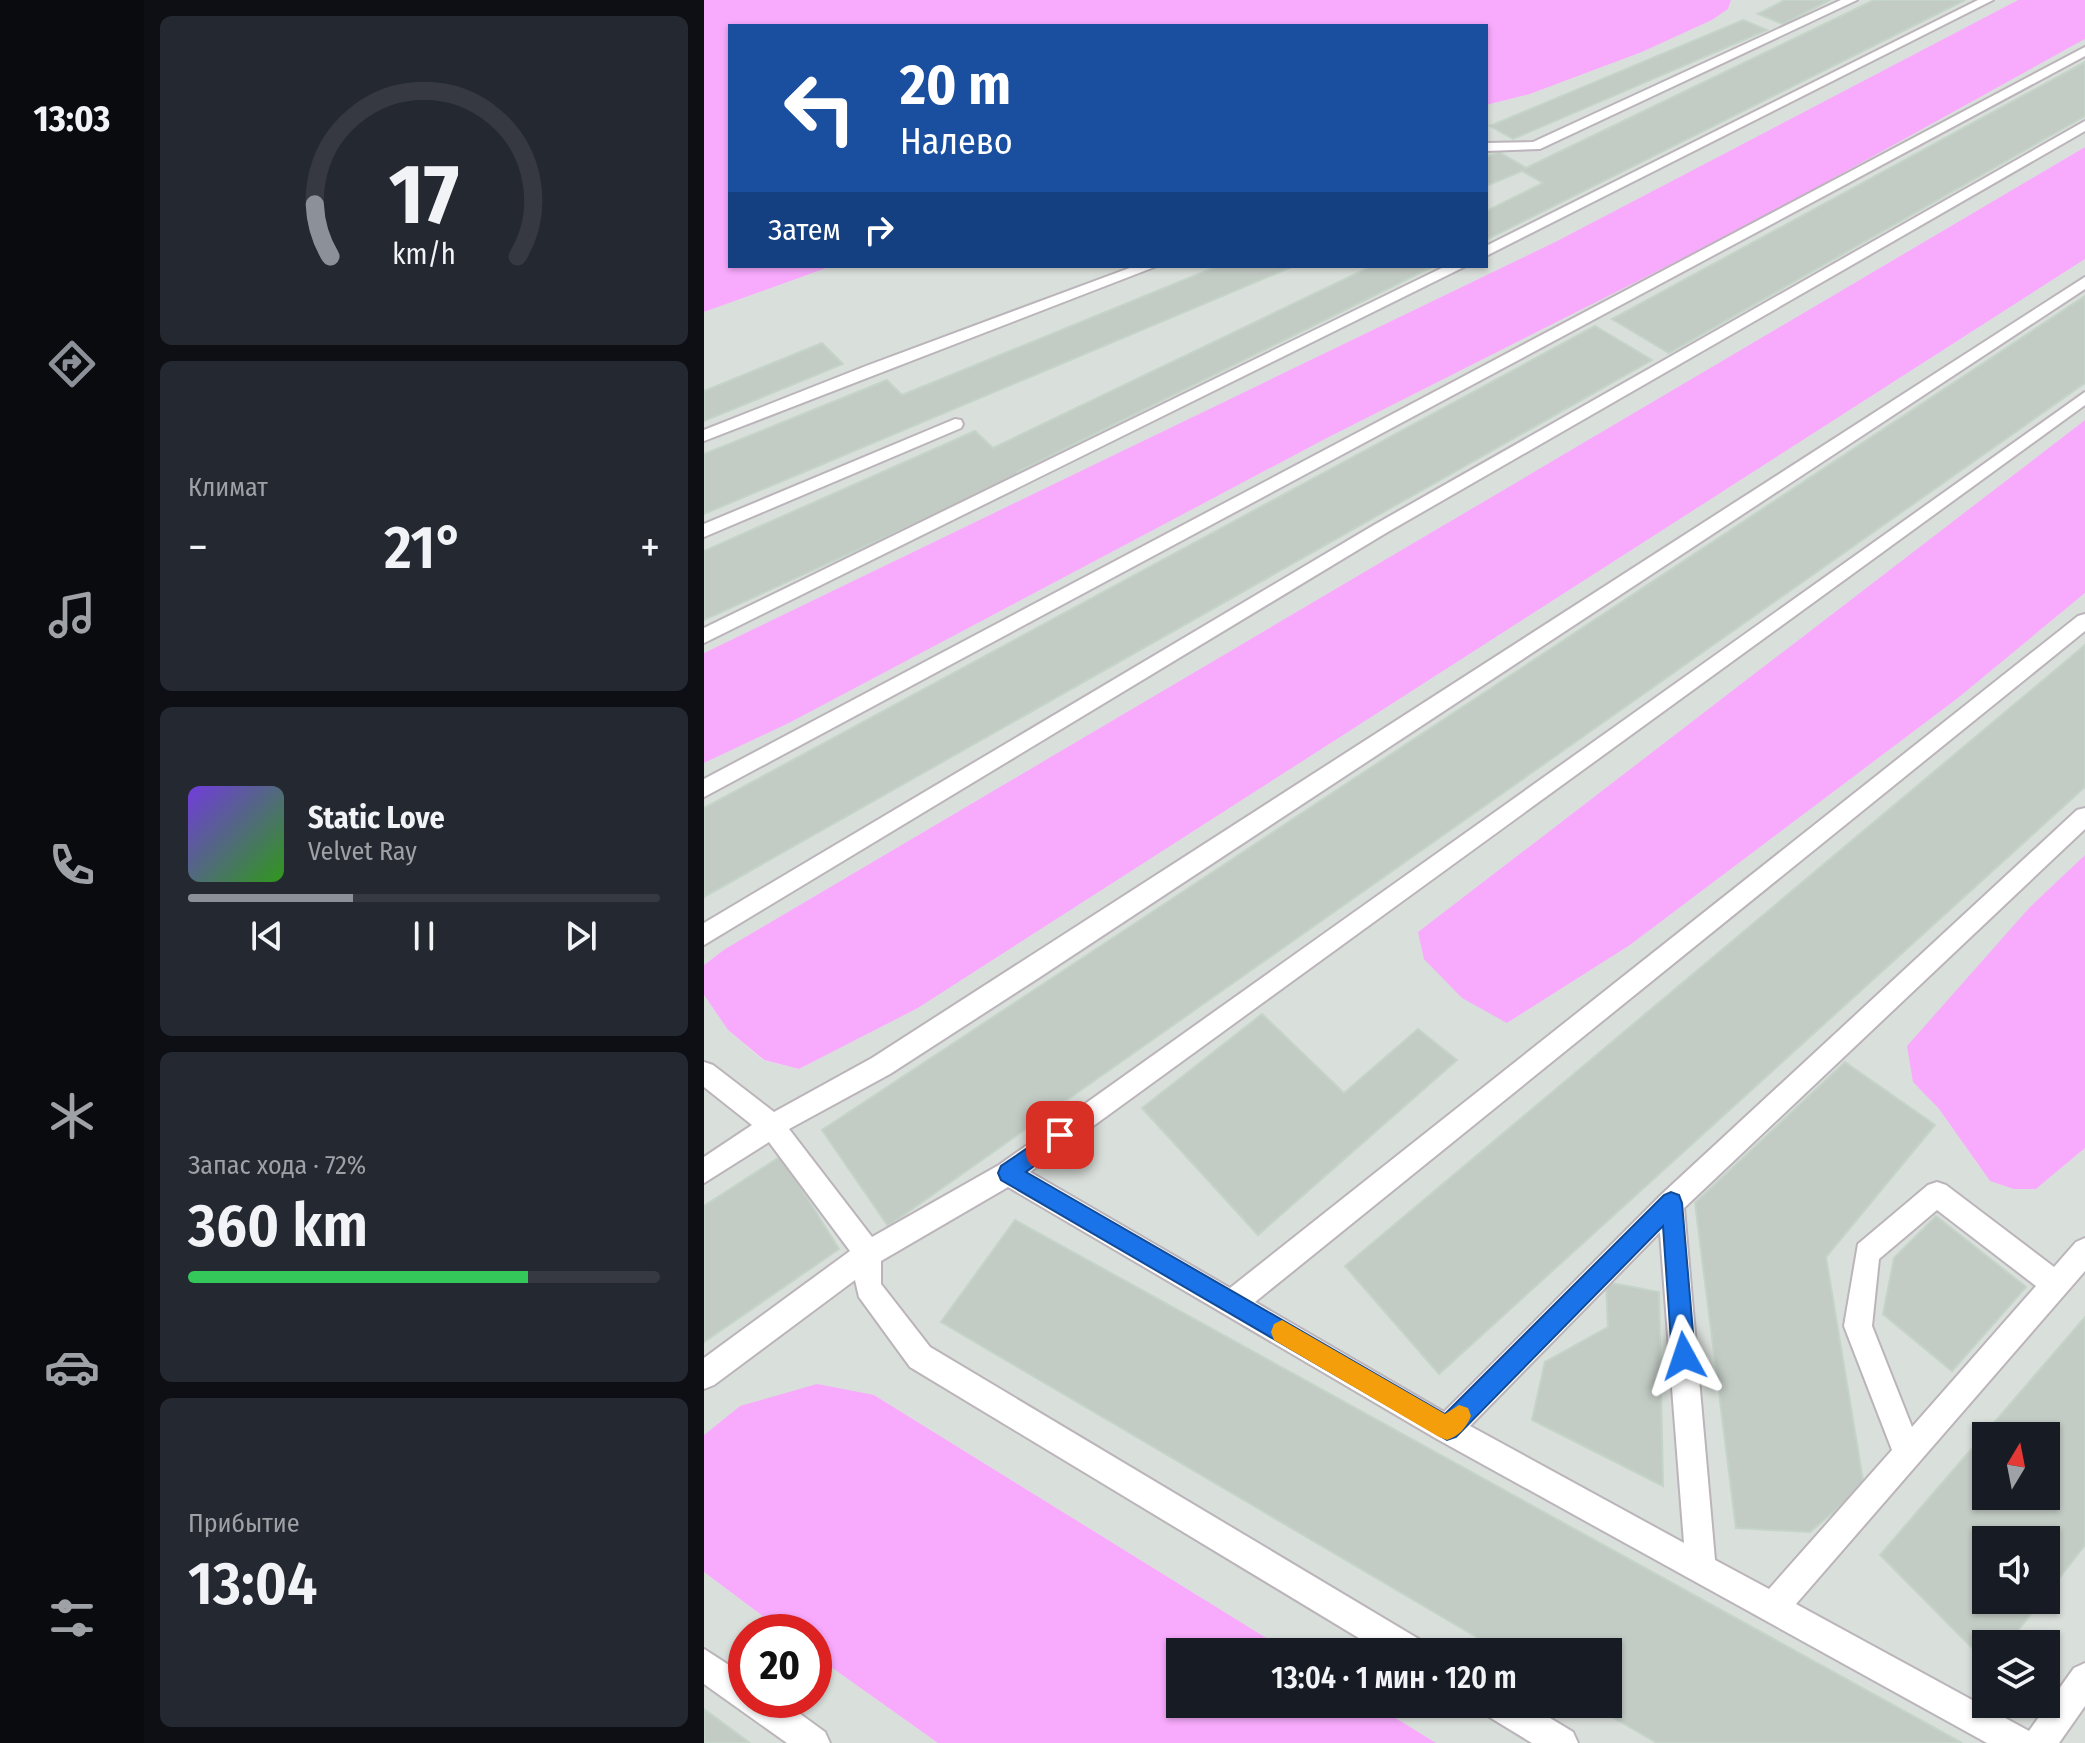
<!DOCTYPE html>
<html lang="ru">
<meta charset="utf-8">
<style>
:root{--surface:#171b24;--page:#242831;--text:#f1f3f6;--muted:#9ea1a6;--line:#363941;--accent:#8c9099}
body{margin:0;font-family:"Fira Sans Condensed",sans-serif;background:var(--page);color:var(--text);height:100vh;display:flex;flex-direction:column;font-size:30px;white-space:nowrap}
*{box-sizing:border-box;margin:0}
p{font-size:26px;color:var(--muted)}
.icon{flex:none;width:44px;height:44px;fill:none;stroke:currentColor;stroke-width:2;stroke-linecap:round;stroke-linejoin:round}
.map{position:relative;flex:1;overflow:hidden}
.details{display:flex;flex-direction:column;gap:16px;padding:16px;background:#0d0f14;width:560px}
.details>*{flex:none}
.top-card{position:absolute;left:24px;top:24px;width:760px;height:244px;border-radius:0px;box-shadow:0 2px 6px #0004;background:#1a4fa0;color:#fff;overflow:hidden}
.needle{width:52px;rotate:10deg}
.tools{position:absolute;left:1268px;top:1422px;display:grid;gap:16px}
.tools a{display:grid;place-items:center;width:88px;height:88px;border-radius:0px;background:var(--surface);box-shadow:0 2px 6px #0004;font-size:40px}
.speed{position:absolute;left:24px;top:1614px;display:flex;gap:16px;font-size:40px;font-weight:700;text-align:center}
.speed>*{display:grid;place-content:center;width:104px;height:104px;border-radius:50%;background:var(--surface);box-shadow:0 2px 6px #0004;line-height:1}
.speed .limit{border:12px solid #d22;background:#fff;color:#111}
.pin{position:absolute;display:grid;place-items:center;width:68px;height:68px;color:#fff;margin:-34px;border-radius:16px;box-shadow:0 4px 12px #0006}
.me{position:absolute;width:88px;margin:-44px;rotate:355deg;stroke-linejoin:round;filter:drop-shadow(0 0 6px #0008)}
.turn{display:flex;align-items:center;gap:28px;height:168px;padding:0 40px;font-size:36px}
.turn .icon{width:104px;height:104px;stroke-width:2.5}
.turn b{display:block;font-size:56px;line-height:68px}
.then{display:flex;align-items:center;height:76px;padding:0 40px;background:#0003;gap:16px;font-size:30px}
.big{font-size:60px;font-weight:600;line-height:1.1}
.details .tile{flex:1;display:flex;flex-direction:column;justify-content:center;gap:12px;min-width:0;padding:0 28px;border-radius:12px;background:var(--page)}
.details .dial{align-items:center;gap:0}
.dial svg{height:208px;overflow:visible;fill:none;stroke:var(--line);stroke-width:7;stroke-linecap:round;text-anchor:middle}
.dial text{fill:var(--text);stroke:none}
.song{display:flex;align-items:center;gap:24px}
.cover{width:96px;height:96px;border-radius:12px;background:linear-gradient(135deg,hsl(260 70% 55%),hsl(110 70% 35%))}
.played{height:8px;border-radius:4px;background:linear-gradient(90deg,var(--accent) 35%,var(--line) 35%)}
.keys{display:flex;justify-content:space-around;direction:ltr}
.heat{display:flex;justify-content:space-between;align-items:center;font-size:44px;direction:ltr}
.charge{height:12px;border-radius:6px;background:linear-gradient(90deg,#34c759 72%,var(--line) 0)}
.trip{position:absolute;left:462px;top:1638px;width:456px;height:80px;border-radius:0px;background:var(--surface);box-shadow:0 2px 6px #0004;font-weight:600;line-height:80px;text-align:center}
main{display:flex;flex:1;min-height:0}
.dock{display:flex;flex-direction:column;width:144px;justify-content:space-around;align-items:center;background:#090b0e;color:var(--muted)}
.dock .icon{width:56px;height:56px}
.dock .on{color:var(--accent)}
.dock b{font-size:36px;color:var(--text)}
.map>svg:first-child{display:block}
.industrial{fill:#d9dfda;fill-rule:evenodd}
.water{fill:#f8aafc}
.building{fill:#c3cbc5;stroke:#c5d4c8;stroke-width:2;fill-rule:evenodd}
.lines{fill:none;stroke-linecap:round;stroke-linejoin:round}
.service-casing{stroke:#bbb4ba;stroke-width:4}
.service{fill:#fff;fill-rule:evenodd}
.route{fill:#1a73e8;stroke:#114b97;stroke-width:2}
.slow{fill:#f59e0b}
</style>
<main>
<nav class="dock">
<b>13:03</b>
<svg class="icon on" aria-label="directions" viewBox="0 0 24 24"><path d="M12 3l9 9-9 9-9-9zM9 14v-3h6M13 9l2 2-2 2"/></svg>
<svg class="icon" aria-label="music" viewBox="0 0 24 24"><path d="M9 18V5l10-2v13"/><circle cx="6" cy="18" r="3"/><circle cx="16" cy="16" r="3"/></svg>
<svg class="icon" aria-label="phone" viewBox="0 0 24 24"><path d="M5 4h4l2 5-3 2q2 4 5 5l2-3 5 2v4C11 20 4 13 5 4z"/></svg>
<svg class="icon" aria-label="climate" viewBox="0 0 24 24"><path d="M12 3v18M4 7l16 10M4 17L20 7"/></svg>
<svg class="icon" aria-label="car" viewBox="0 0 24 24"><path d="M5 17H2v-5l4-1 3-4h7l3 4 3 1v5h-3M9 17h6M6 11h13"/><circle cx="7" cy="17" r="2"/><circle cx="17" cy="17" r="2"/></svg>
<svg class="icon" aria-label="filters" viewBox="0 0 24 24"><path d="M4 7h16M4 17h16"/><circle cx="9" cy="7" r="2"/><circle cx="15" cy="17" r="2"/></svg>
</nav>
<section class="details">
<div class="tile dial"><svg viewBox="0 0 100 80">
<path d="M14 69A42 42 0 1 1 86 69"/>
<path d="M14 69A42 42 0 0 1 8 49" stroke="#8c9099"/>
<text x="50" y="56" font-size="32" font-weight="700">17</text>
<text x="50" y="72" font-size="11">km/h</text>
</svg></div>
<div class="tile"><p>Климат</p>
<div class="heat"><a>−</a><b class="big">21°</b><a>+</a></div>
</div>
<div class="tile">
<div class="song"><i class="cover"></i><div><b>Static Love</b><p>Velvet Ray</p></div></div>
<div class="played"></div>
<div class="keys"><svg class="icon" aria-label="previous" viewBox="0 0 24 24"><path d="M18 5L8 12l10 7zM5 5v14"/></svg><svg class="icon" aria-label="pause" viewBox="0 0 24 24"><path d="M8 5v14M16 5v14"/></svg><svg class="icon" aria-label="next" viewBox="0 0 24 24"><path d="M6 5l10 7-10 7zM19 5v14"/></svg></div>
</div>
<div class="tile"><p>Запас хода · 72%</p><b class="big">360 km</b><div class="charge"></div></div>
<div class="tile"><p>Прибытие</p><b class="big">13:04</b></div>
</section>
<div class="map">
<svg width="1381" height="1743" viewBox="0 0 1381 1743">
<rect width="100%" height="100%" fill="#e7f0e9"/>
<!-- industrial -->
<g class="industrial">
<polygon points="1027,0 1314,0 853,241 0,653 0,312 128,266 782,266 782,105 826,94 938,52 1008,20 1024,9"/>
<polygon points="1381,39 1381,147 21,949 0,965 0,763 85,723 621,439 1045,225"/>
<path d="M1381 259V420L714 932 803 1023 926 945 1254 698 1381 593V855L1326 907 1209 1082 1235 1109 1286 1181 1332 1189 1381 1148V1743H732L669 1704H904V1652H585L170 1395 36 1406 0 1435V995L24 1030 59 1060 95 1069 214 1008ZM1282 1436H1342V1496H1282ZM1282 1540H1342V1600H1282ZM1282 1644H1342V1704H1282Z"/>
<polygon points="0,1572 80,1632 42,1632 42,1700 110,1700 110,1655 234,1743 0,1743"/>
</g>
<!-- water -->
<g class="water">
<polygon points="0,0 1027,0 1024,9 1008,20 938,52 826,94 782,105 782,26 26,26 26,266 128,266 0,312"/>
<polygon points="1314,0 1381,0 1381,39 1045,225 621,439 85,723 0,763 0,653 853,241"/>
<polygon points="1381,147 1381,259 214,1008 95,1069 60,1060 24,1030 0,995 0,965 21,949"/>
<polygon points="1381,420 1381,593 1254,698 926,945 803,1023 758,998 720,959 714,932"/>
<polygon points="1381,855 1381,1148 1332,1189 1310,1189 1286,1181 1235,1109 1209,1082 1203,1046 1326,907"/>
<polygon points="113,1384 170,1395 585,1652 476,1652 476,1704 669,1704 732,1743 234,1743 110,1655 110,1632 80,1632 0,1572 0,1435 36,1406"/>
</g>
<!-- building -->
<g class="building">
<polygon points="1081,0 1126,0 1079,24 1054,14"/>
<polygon points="1170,0 1261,0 782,240 782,211 839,183 818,171 782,186 782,157 795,152 822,168"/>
<polygon points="1039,20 1063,30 809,139 786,126"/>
<polygon points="1381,62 1381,116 965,353 908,319"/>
<polygon points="514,266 590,266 0,514 0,454 183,380 198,395"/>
<polygon points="668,266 730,266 313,472 315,476 0,620 0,551 271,431 289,448"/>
<polygon points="1381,296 1381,383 184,1226 118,1130"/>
<polygon points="891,326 948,360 0,897 0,808"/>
<polygon points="118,343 139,364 0,421 0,391"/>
<polygon points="1381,645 1381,787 735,1374 641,1266"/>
<polygon points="558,1014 640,1093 714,1029 753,1060 554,1235 438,1108"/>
<polygon points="1141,1062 1231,1125 1122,1257 1160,1486 1106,1532 1032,1528 991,1203"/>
<polygon points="77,1156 135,1249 0,1342 0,1206"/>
<polygon points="1232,1216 1322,1287 1248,1371 1179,1314 1190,1258"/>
<polygon points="311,1220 1258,1743 953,1743 886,1704 904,1704 904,1652 798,1652 237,1322"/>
<polygon points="902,1282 955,1292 959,1486 828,1420 841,1362 904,1327"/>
<path d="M1381 1317V1545L1342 1595V1540H1282V1600H1338L1303 1644H1282V1662L1176 1555ZM1282 1436H1342V1496H1282Z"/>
<polygon points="0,1709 46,1743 0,1743"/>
</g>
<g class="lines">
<defs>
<g id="service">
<polygon points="1137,0 1153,0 836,149 782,151 782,143 829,142"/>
<polygon points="1274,0 1289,0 782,256 782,246"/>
<polygon points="1381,47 1381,56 0,797 0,779"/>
<polygon points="1381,121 1381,131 682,533 0,945 0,923 670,525"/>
<polygon points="431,266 453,266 0,441 0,430 162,366"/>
<polygon points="742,266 762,266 0,643 0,628"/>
<path d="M1381 277V289L333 979 186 1074 85 1129 168 1237 295 1165 1381 392V405L326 1172 526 1288 1374 616 1381 614V631L551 1302 740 1412 958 1194 1373 810 1381 808V829L980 1208 1011 1560 1065 1589 1188 1450 1140 1326 1154 1244 1224 1185 1233 1182 1242 1185 1350 1267 1372 1242 1381 1238V1271L1092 1604 1325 1731 1370 1668 1381 1663V1706L1355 1743H1283L733 1439 304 1187 177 1261V1284L226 1347 718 1641 723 1652H678L206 1367 155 1297 151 1280 10 1385 0 1389V1358L146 1251 65 1142 0 1183V1157L48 1125 0 1087V1062L9 1065 70 1112 168 1058ZM1233 1210 1332 1286 1208 1427 1168 1326 1175 1259ZM956 1232 980 1543 766 1426Z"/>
<polygon points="251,419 257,420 259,424 257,428 0,537 0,524"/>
<polygon points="0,1649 42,1676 42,1700 77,1700 121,1732 126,1743 83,1743 0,1684"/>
<polygon points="777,1704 823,1704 869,1732 874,1743 828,1743 782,1715"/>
</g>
</defs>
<!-- service casing -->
<use href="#service" class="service-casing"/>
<!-- service -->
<use href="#service" class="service"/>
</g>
<!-- route -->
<polygon class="route" points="356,1126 363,1129 366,1135 363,1142 322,1172 741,1414 960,1195 967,1192 975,1195 978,1203 991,1356 988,1364 980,1367 972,1364 968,1356 959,1226 752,1437 743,1440 297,1180 294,1173 297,1166"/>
<!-- slow -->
<path class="slow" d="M578 1320 741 1414 755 1405 764 1408 767 1416C762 1428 755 1436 743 1440L735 1437 570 1340 567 1332 570 1324Z"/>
</svg>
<div class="tools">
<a><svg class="needle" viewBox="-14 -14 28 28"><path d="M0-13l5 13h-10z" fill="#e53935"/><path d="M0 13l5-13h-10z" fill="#9ea1a6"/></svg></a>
<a><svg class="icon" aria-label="sound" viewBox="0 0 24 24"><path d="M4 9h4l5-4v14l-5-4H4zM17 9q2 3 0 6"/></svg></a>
<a><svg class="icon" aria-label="layers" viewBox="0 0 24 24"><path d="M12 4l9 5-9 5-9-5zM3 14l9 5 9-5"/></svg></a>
</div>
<div class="speed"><div class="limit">20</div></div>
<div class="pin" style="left:356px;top:1135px;background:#d93025"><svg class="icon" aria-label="arrive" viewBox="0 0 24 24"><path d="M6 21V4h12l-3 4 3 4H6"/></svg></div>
<svg class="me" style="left:980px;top:1356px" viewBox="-20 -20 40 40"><path d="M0-17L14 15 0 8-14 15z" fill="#1a73e8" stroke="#fff" stroke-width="4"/></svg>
<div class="trip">13:04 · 1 мин · 120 m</div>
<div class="top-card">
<div class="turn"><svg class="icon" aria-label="left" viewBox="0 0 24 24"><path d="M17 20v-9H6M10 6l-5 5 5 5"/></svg><div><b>20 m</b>Налево</div></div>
<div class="then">Затем<svg class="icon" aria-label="right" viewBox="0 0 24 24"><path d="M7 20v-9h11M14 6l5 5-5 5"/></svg></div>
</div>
</div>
</main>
